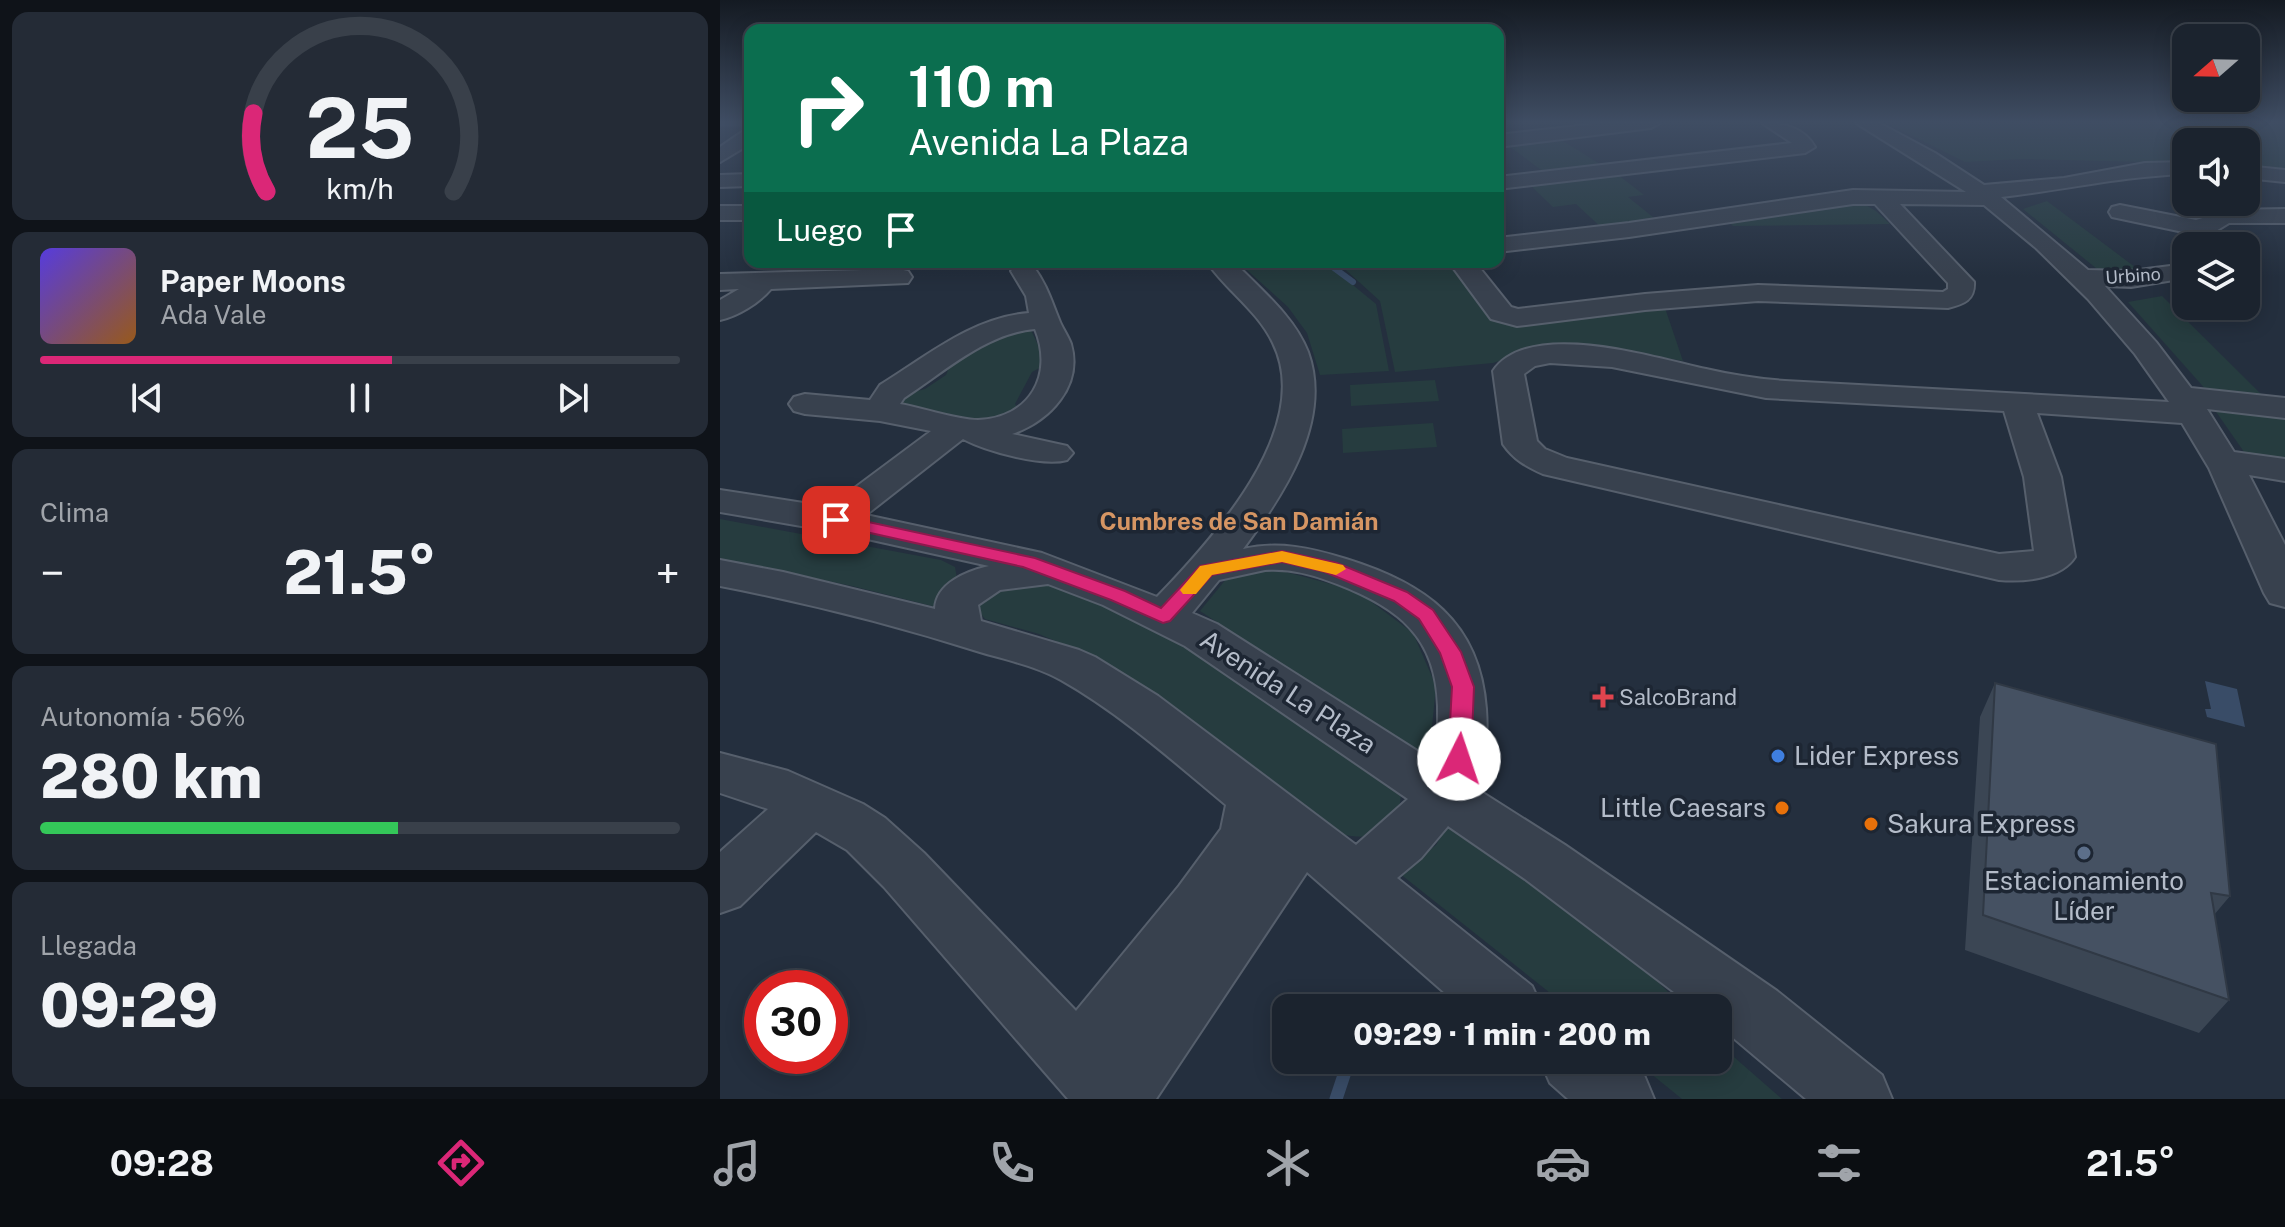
<!DOCTYPE html>
<html lang="es">
<meta charset="utf-8">
<style>
:root{--surface:#1b232e;--page:#242b36;--text:#f1f3f6;--muted:#a0a4aa;--line:#39404a;--accent:#db2777}
body{margin:0;font-family:"Public Sans",sans-serif;background:var(--page);color:var(--text);height:100vh;display:flex;flex-direction:column;font-size:30px;white-space:nowrap}
*{box-sizing:border-box;margin:0}
p{font-size:26px;color:var(--muted)}
.icon{flex:none;width:44px;height:44px;fill:none;stroke:currentColor;stroke-width:2;stroke-linecap:round;stroke-linejoin:round}
.map{position:relative;flex:1;overflow:hidden}
.sheet{display:flex;flex-direction:column;gap:12px;padding:12px;background:#0f1319;width:720px}
.sheet>*{flex:none}
.top-card{position:absolute;left:24px;top:24px;width:760px;height:244px;border-radius:16px;box-shadow:0 4px 20px #0003,0 0 0 2px var(--line);background:#0b6e4f;color:#fff;overflow:hidden}
.needle{width:52px;rotate:250deg}
.controls{position:absolute;left:1452px;top:24px;display:grid;gap:16px}
.controls a{display:grid;place-items:center;width:88px;height:88px;border-radius:16px;background:var(--surface);box-shadow:0 4px 20px #0003,0 0 0 2px var(--line);font-size:40px}
.speed{position:absolute;left:24px;top:970px;display:flex;gap:16px;font-size:40px;font-weight:700;text-align:center}
.speed>*{display:grid;place-content:center;width:104px;height:104px;border-radius:50%;background:var(--surface);box-shadow:0 4px 20px #0003,0 0 0 2px var(--line);line-height:1}
.speed .limit{border:12px solid #d22;background:#fff;color:#111}
.pin{position:absolute;display:grid;place-items:center;width:68px;height:68px;color:#fff;margin:-34px;border-radius:16px;box-shadow:0 4px 12px #0006}
.me{position:absolute;width:88px;margin:-44px;rotate:4deg;stroke-linejoin:round;filter:drop-shadow(0 0 6px #0008)}
.turn{display:flex;align-items:center;gap:28px;height:168px;padding:0 32px;font-size:36px}
.turn .icon{width:104px;height:104px;stroke-width:2.5}
.turn b{display:block;font-size:56px;line-height:68px}
.then{display:flex;align-items:center;height:76px;padding:0 32px;background:#0003;gap:16px;font-size:30px}
.big{font-size:60px;font-weight:800;line-height:1.1}
.sheet .widget{flex:1;display:flex;flex-direction:column;justify-content:center;gap:12px;min-width:0;padding:0 28px;border-radius:16px;background:var(--page)}
.sheet .dial{align-items:center;gap:0}
.dial svg{height:208px;overflow:visible;fill:none;stroke:var(--line);stroke-width:7;stroke-linecap:round;text-anchor:middle}
.dial text{fill:var(--text);stroke:none}
.song{display:flex;align-items:center;gap:24px}
.cover{width:96px;height:96px;border-radius:12px;background:linear-gradient(135deg,hsl(250 70% 55%),hsl(30 70% 35%))}
.played{height:8px;border-radius:4px;background:linear-gradient(90deg,var(--accent) 55%,var(--line) 55%)}
.keys{display:flex;justify-content:space-around;direction:ltr}
.heat{display:flex;justify-content:space-between;align-items:center;font-size:44px;direction:ltr}
.charge{height:12px;border-radius:6px;background:linear-gradient(90deg,#34c759 56%,var(--line) 0)}
.trip{position:absolute;left:552px;top:994px;width:460px;height:80px;border-radius:16px;background:var(--surface);box-shadow:0 4px 20px #0003,0 0 0 2px var(--line);font-weight:800;line-height:80px;text-align:center}
.tab-bar{display:flex;height:128px;justify-content:space-around;align-items:center;background:#0b0e12;color:var(--muted)}
.tab-bar .icon{width:56px;height:56px}
.tab-bar .selected{color:var(--accent)}
.tab-bar b{font-size:36px;color:var(--text)}
main{display:flex;flex:1;min-height:0}
.map>svg:first-child{display:block}
.green{fill:#263c3f}
.water{fill:#394c67}
.lines{fill:none;stroke-linecap:round;stroke-linejoin:round}
.stream-far2{stroke:#394c67;stroke-width:5}
.stream-far1{stroke:#394c67;stroke-width:6}
.stream{stroke:#394c67;stroke-width:13}
.minor-casing{stroke:#565f6c;stroke-width:4}
.minor{fill:#38414e;fill-rule:evenodd}
.wall{fill:#3b4654}
.building{fill:#455162;stroke:#303945;stroke-width:2}
.route{fill:#db2777;stroke:#8e194d;stroke-width:2}
.slow{fill:#f59e0b}
.health-dot{fill:#e0444e;stroke:#1d2633;stroke-width:3}
.shop-dot{fill:#3f7fe0;stroke:#1d2633;stroke-width:3}
.food-dot{fill:#e8710a;stroke:#1d2633;stroke-width:3}
.service-dot{fill:#5c6f8a;stroke:#1d2633;stroke-width:3}
.labels{text-anchor:middle;stroke-width:7;stroke-linejoin:round;paint-order:stroke}
.far-street-label{font-size:18px;fill:#b4bcc9;stroke:#1d2633}
.poi-label{font-size:22px;fill:#b4bcc9;stroke:#1d2633;text-anchor:start}
.neighbourhood-label{font-size:24px;font-weight:bold;fill:#d59563;stroke:#1d2633}
.near-street-label{font-size:26px;fill:#b4bcc9;stroke:#1d2633}
.near-poi-label{font-size:26px;fill:#b4bcc9;stroke:#1d2633;text-anchor:start}
</style>
<main>
<section class="sheet">
<div class="widget dial"><svg viewBox="0 0 100 80">
<path d="M14 69A42 42 0 1 1 86 69"/>
<path d="M14 69A42 42 0 0 1 9 39" stroke="#db2777"/>
<text x="50" y="56" font-size="32" font-weight="700">25</text>
<text x="50" y="72" font-size="11">km/h</text>
</svg></div>
<div class="widget">
<div class="song"><i class="cover"></i><div><b>Paper Moons</b><p>Ada Vale</p></div></div>
<div class="played"></div>
<div class="keys"><svg class="icon" aria-label="previous" viewBox="0 0 24 24"><path d="M18 5L8 12l10 7zM5 5v14"/></svg><svg class="icon" aria-label="pause" viewBox="0 0 24 24"><path d="M8 5v14M16 5v14"/></svg><svg class="icon" aria-label="next" viewBox="0 0 24 24"><path d="M6 5l10 7-10 7zM19 5v14"/></svg></div>
</div>
<div class="widget"><p>Clima</p>
<div class="heat"><a>−</a><b class="big">21.5°</b><a>+</a></div>
</div>
<div class="widget"><p>Autonomía · 56%</p><b class="big">280 km</b><div class="charge"></div></div>
<div class="widget"><p>Llegada</p><b class="big">09:29</b></div>
</section>
<div class="map">
<svg width="1565" height="1099" viewBox="0 0 1565 1099">
<rect width="100%" height="100%" fill="#242f3e"/>
<!-- green -->
<g class="green">
<polygon points="1167,123 1565,123 1565,173 1526,168 1526,142 1466,142 1466,163 1300,159 1245,162"/>
<polygon points="837,137 886,168 829,176 785,143"/>
<polygon points="897,174 924,195 908,197 939,222 883,229 856,204 833,207 808,183"/>
<polygon points="1327,201 1423,273 1382,273 1303,209"/>
<polygon points="1142,203 1156,211 1170,224 1013,226 1006,219"/>
<polygon points="518,262 605,262 656,304 669,371 600,375 587,333 568,307"/>
<polygon points="617,262 732,262 771,315 944,305 963,361 871,345 817,348 773,363 675,372 660,301"/>
<polygon points="1442,296 1543,396 1488,392 1408,302"/>
<polygon points="310,328 327,364 312,372 295,404 299,410 294,417 256,423 177,405 186,394 205,389 226,375 231,363 284,329"/>
<polygon points="715,380 719,401 631,406 630,385"/>
<polygon points="1492,406 1565,416 1565,466 1529,459"/>
<polygon points="713,423 717,447 623,453 622,429"/>
<polygon points="0,519 221,560 235,567 237,579 224,609 132,586 0,559"/>
<polygon points="551,568 637,591 693,633 716,686 712,727 698,755 480,611 507,578"/>
<path d="M315 579 376 598 444 630 681 789C680 838 657 842 613 833L375 658 319 634 265 619 256 608 263 592Z"/>
<polygon points="730,821 899,943 964,1008 849,1008 679,873 716,845"/>
<polygon points="998,1043 1062,1099 962,1099 914,1060 998,1060"/>
</g>
<!-- water -->
<polygon class="water" points="1485,681 1517,689 1525,727 1487,717 1485,709 1491,709"/>
<g class="lines">
<!-- stream-far2 -->
<polyline class="stream-far2" points="0,124 30,124"/>
<!-- stream-far1 -->
<polyline class="stream-far1" points="606,262 633,282"/>
<!-- stream -->
<polyline class="stream" points="616,1099 629,1060"/>
<defs>
<g id="minor">
<polygon points="884,123 940,123 931,128 778,147 778,135"/>
<path d="M1042 123C1063 123 1084 127 1095 147L1085 153 778 189V177L1072 143Z"/>
<path d="M1136 123H1159L1215 153 1264 185 1344 178 1425 163 1466 162V174C1404 176 1343 190 1281 197L1368 270 1411 271 1466 264V278L1411 287 1385 286 1436 342 1471 388 1565 398V418L1487 409 1514 452 1565 459V481L1529 475 1565 545V607L1550 603 1544 593 1489 468 1462 423 1317 413 1341 477 1355 557C1341 579 1304 582 1279 580L823 474C806 466 794 460 783 444L773 371C809 318 935 358 986 369 1012 375 1038 379 1065 381L1449 402 1415 354 1368 299 1316 248 1264 205 1180 204 1254 282C1255 300 1244 304 1228 308L1038 301 925 310 797 326 771 319 729 262H755L791 307 798 309 925 294 1038 285 1223 292 1228 289V283L1155 204H1133L909 237 778 252V238L909 223 1133 190 1246 192ZM830 363 892 367 1046 398 1284 411 1304 477 1314 551 1279 554 847 458 825 449 817 441 804 374 815 366Z"/>
<polygon points="30,131 30,144 0,162 0,147 22,132"/>
<polygon points="1526,166 1565,170 1565,182 1526,178"/>
<polygon points="30,174 30,186 0,187 0,175"/>
<polygon points="1400,205 1476,220 1509,210 1565,209 1565,223 1509,223 1491,234 1492,246 1468,246 1468,233 1392,217 1389,212 1392,207"/>
<rect x="0" y="206" width="30" height="14"/>
<path d="M487 262H514C540 289 574 316 588 352 613 421 563 496 523 549 559 541 591 548 626 559 704 583 760 621 766 709 768 738 766 760 752 786L845 845 1057 991 1162 1075 1172 1099H1086L998 1025V1008H975L805 879 728 826 701 858 677 878 812 986 822 1008H742L587 872 436 1099H348L164 887 127 850 96 832 20 906 0 913V852L48 809 0 793V753L68 771 143 804 165 818 204 853 356 1011 459 886 501 829 506 805C453 761 401 714 341 680 316 666 287 660 260 652 175 625 88 603 0 586V560L63 572 215 609C216 583 247 571 269 566L116 532 0 512V490L109 507 211 431 160 421 85 414 74 411 69 404 74 397 85 394 150 400 160 385C207 356 253 317 309 313L306 296 291 271 295 266H313C327 285 331 300 340 322 343 329 348 336 351 344 363 386 330 421 292 434L347 446 353 453 347 460C322 467 266 451 243 439L146 515 322 553 437 597C492 540 595 428 553 343 538 311 507 291 487 262ZM315 329C334 375 310 418 258 420 238 420 203 408 180 404L184 398C224 372 266 333 315 329ZM545 570C571 568 594 575 617 584 679 608 716 637 718 706 718 725 719 744 713 761L497 624 472 613 499 580ZM328 584 383 605 465 646 688 799 636 845 438 696 375 657 359 650 261 621 258 605 280 590Z"/>
<path d="M179 269 188 271 192 277 188 283 51 289C39 303 18 316 0 320V300L19 289 0 290V274Z"/>
<polygon points="820,1060 906,1060 924,1075 934,1099 848,1099 830,1083"/>
</g>
</defs>
<!-- minor casing -->
<use href="#minor" class="minor-casing"/>
<!-- minor -->
<use href="#minor" class="minor"/>
</g>
<!-- wall -->
<polygon class="wall" points="1275,683 1510,896 1494,915 1509,1000 1479,1033 1245,950 1260,717"/>
<!-- building -->
<polygon class="building" points="1275,683 1496,744 1510,896 1491,893 1509,1000 1263,915"/>
<!-- sky -->
<linearGradient id="sky" x2="0" y2="1"><stop stop-color="#141a22"/><stop offset="0.44" stop-color="#3f4d63"/><stop offset="1" stop-color="#3f4d63" stop-opacity="0"/></linearGradient>
<rect width="1565" height="277" fill="url(#sky)"/>
<!-- route -->
<polygon class="route" points="116,515 315,558 405,591 441,608 480,566 562,551 617,563 687,592 713,610 741,652 754,687 751,759 748,765 739,768 731,765 728,759 732,687 720,653 699,619 674,601 605,572 562,562 492,575 450,621 443,623 391,600 303,567 110,524 107,520 110,516"/>
<!-- slow -->
<polygon class="slow" points="562,551 623,565 626,569 616,575 562,562 492,575 476,594 463,594 460,590 480,566"/>
<!-- markers -->
<path class="health-dot" d="M879 685h8v8h8v8h-8v8h-8v-8h-8v-8h8z"/>
<circle class="shop-dot" cx="1058" cy="756" r="8"/>
<g class="food-dot">
<circle cx="1062" cy="808" r="8"/>
<circle cx="1151" cy="824" r="8"/>
</g>
<circle class="service-dot" cx="1364" cy="853" r="8"/>
<g class="labels">
<!-- far-street labels -->
<g class="far-street-label">
<text transform="translate(1413 276) rotate(-4)" y="6">Urbino</text>
</g>
<!-- poi labels -->
<g class="poi-label">
<text x="899" y="705">SalcoBrand</text>
</g>
<!-- neighbourhood labels -->
<g class="neighbourhood-label">
<text x="519" y="530">Cumbres de San Damián</text>
</g>
<!-- near-street labels -->
<g class="near-street-label">
<text transform="translate(568 692) rotate(33)" y="9">Avenida La Plaza</text>
</g>
<!-- near-poi labels -->
<g class="near-poi-label">
<text x="1074" y="765">Lider Express</text>
<text x="1046" y="817" text-anchor="end">Little Caesars</text>
<text x="1167" y="833">Sakura Express</text>
<text x="1364" y="890" text-anchor="middle">Estacionamiento<tspan x="1364" dy="30">Líder</tspan></text>
</g>
</g>
</svg>
<div class="controls">
<a><svg class="needle" viewBox="-14 -14 28 28"><path d="M0-13l5 13h-10z" fill="#e53935"/><path d="M0 13l5-13h-10z" fill="#a0a4aa"/></svg></a>
<a><svg class="icon" aria-label="sound" viewBox="0 0 24 24"><path d="M4 9h4l5-4v14l-5-4H4zM17 9q2 3 0 6"/></svg></a>
<a><svg class="icon" aria-label="layers" viewBox="0 0 24 24"><path d="M12 4l9 5-9 5-9-5zM3 14l9 5 9-5"/></svg></a>
</div>
<div class="speed"><div class="limit">30</div></div>
<div class="pin" style="left:116px;top:520px;background:#d93025"><svg class="icon" aria-label="arrive" viewBox="0 0 24 24"><path d="M6 21V4h12l-3 4 3 4H6"/></svg></div>
<svg class="me" style="left:739px;top:759px" viewBox="-20 -20 40 40"><circle r="19" fill="#fff"/><path d="M0-13L10 11 0 6-10 11z" fill="#db2777"/></svg>
<div class="trip">09:29 · 1 min · 200 m</div>
<div class="top-card">
<div class="turn"><svg class="icon" aria-label="right" viewBox="0 0 24 24"><path d="M7 20v-9h11M14 6l5 5-5 5"/></svg><div><b>110 m</b>Avenida La Plaza</div></div>
<div class="then">Luego<svg class="icon" aria-label="arrive" viewBox="0 0 24 24"><path d="M6 21V4h12l-3 4 3 4H6"/></svg></div>
</div>
</div>
</main>
<nav class="tab-bar">
<b>09:28</b>
<svg class="icon selected" aria-label="directions" viewBox="0 0 24 24"><path d="M12 3l9 9-9 9-9-9zM9 14v-3h6M13 9l2 2-2 2"/></svg>
<svg class="icon" aria-label="music" viewBox="0 0 24 24"><path d="M9 18V5l10-2v13"/><circle cx="6" cy="18" r="3"/><circle cx="16" cy="16" r="3"/></svg>
<svg class="icon" aria-label="phone" viewBox="0 0 24 24"><path d="M5 4h4l2 5-3 2q2 4 5 5l2-3 5 2v4C11 20 4 13 5 4z"/></svg>
<svg class="icon" aria-label="climate" viewBox="0 0 24 24"><path d="M12 3v18M4 7l16 10M4 17L20 7"/></svg>
<svg class="icon" aria-label="car" viewBox="0 0 24 24"><path d="M5 17H2v-5l4-1 3-4h7l3 4 3 1v5h-3M9 17h6M6 11h13"/><circle cx="7" cy="17" r="2"/><circle cx="17" cy="17" r="2"/></svg>
<svg class="icon" aria-label="filters" viewBox="0 0 24 24"><path d="M4 7h16M4 17h16"/><circle cx="9" cy="7" r="2"/><circle cx="15" cy="17" r="2"/></svg>
<b>21.5°</b>
</nav>
